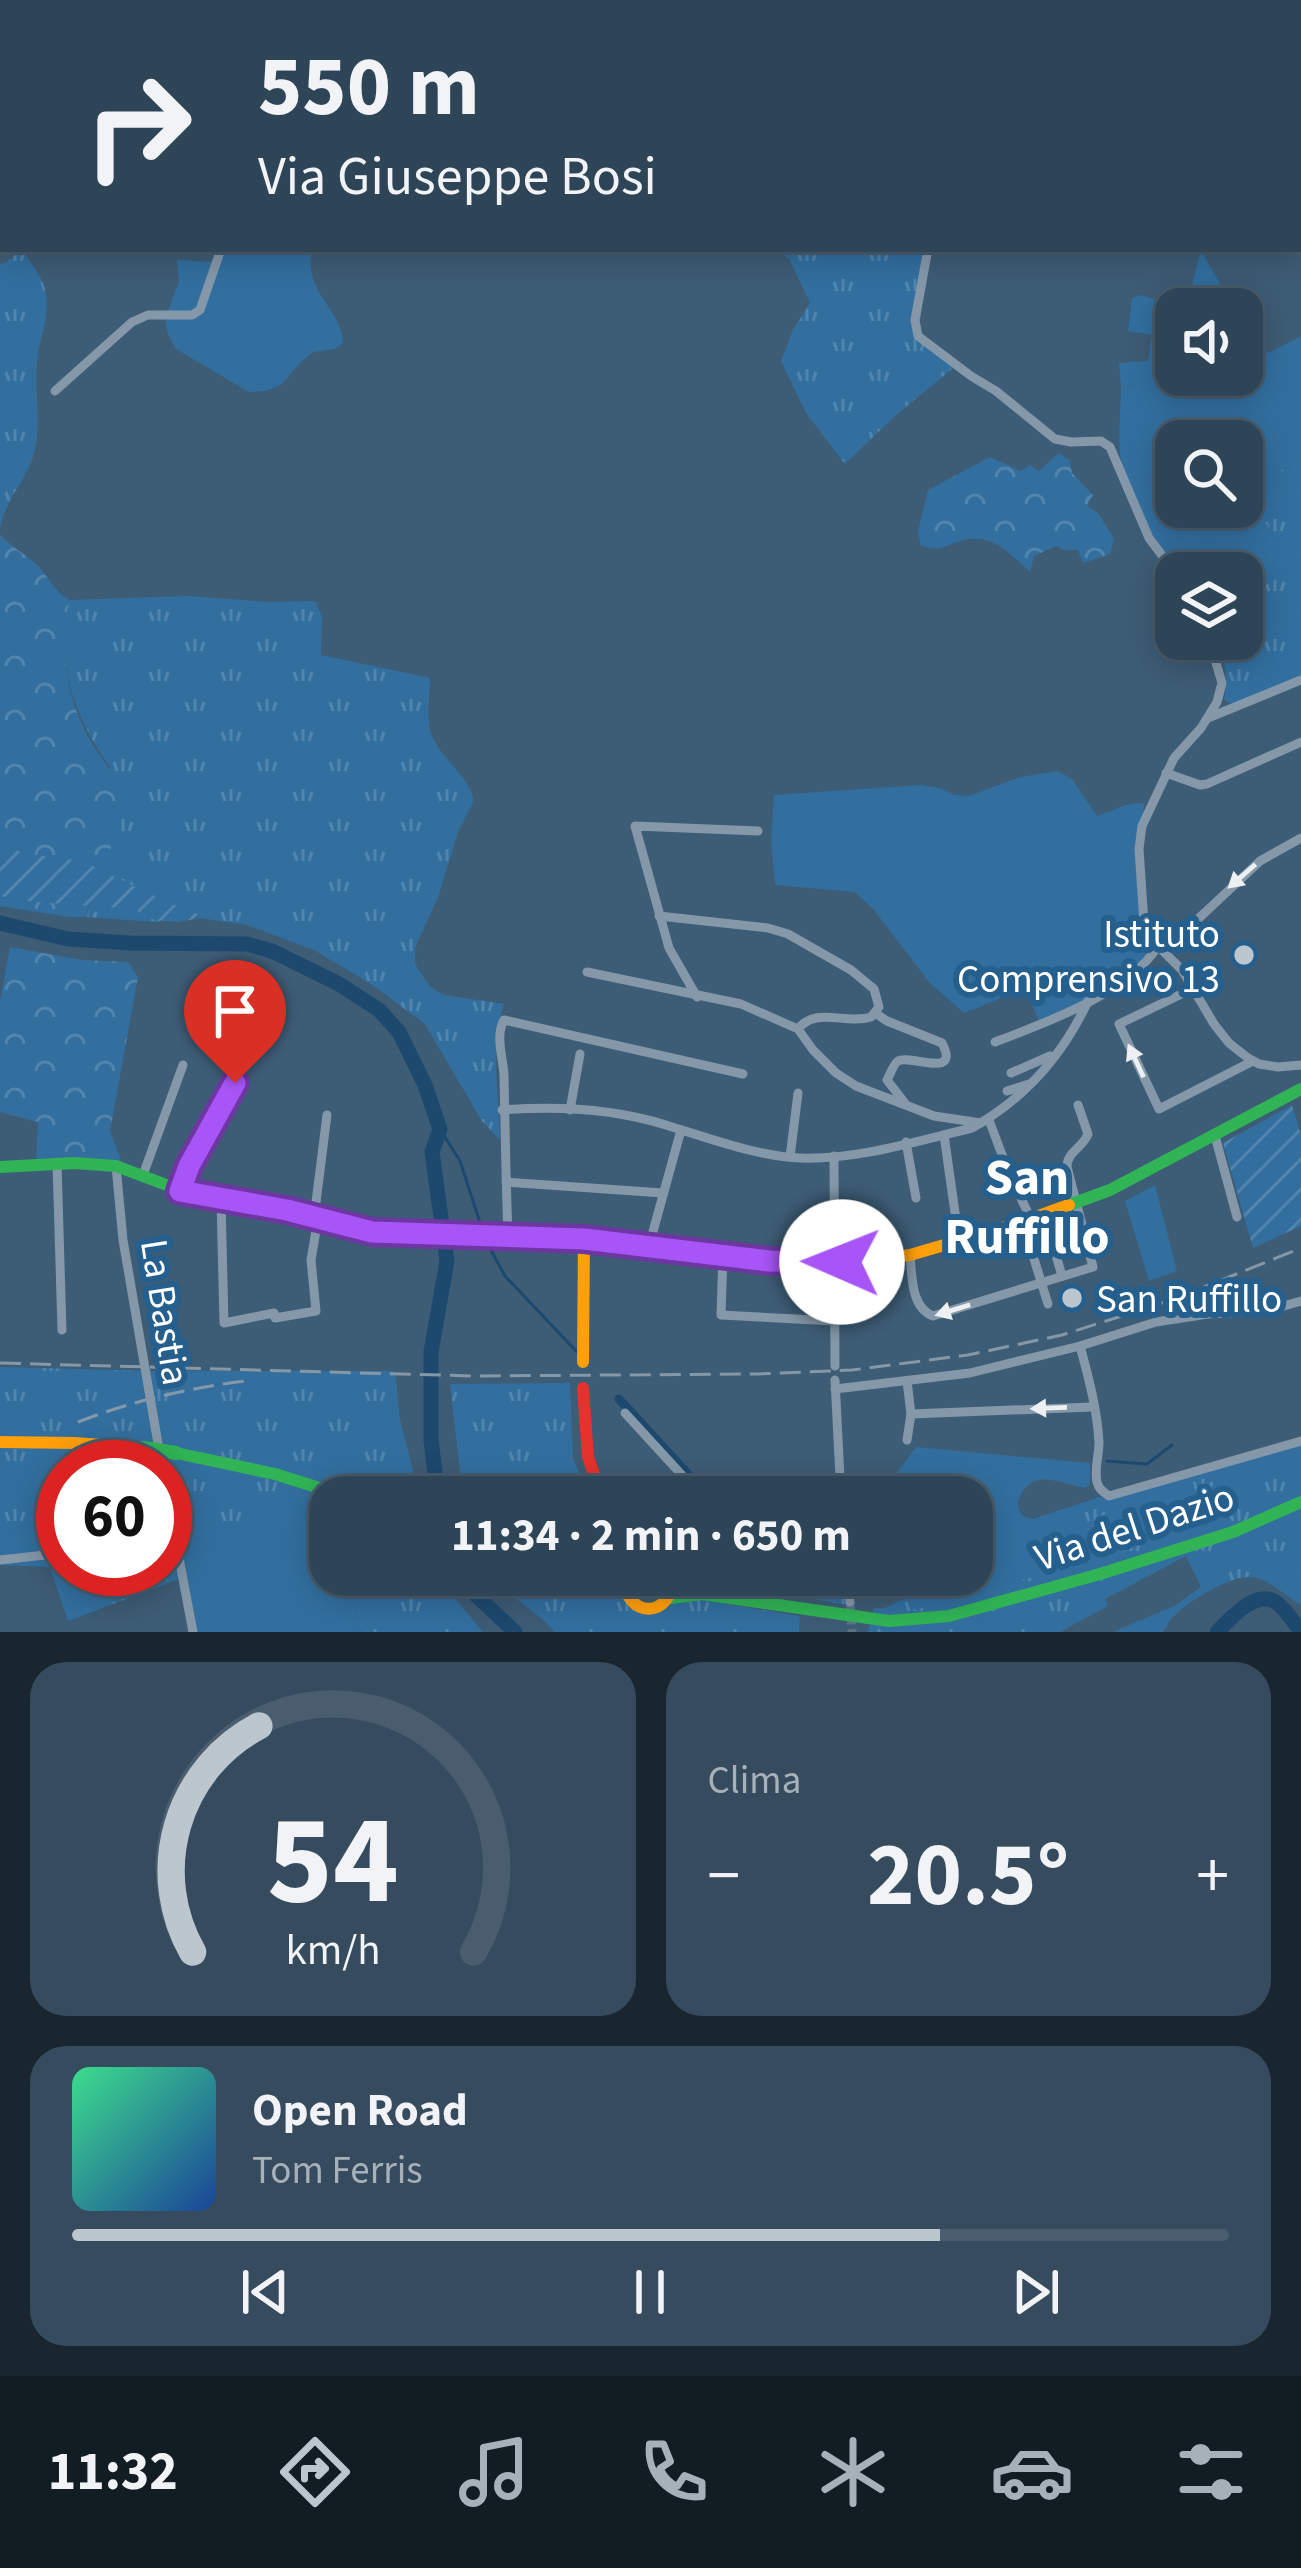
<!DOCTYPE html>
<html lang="it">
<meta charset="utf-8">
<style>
:root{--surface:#2e4558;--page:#364c5e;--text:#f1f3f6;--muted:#a7b1ba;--line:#495d6e;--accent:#bbc6cf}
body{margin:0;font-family:"Source Sans 3",sans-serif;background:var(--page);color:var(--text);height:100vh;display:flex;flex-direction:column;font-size:45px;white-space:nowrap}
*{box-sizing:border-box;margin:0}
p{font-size:39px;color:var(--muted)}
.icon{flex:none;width:66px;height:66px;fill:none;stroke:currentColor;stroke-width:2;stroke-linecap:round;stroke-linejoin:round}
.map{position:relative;height:1632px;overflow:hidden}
.drawer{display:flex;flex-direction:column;gap:30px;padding:30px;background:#192630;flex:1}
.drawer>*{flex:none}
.hud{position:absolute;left:0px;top:0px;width:1302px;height:252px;box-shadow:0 6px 30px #0003,0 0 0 3px var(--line);background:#2e4558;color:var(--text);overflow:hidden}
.controls{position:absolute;left:1155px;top:288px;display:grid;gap:24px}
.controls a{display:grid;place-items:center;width:108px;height:108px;border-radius:24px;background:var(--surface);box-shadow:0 6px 30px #0003,0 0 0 3px var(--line);font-size:60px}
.speed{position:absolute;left:36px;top:1440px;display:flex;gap:24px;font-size:60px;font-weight:700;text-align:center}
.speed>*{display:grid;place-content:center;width:156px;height:156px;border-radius:50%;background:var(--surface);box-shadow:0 6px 30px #0003,0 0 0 3px var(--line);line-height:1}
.speed .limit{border:18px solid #d22;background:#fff;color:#111}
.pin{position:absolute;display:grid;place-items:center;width:102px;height:102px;color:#fff;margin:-123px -51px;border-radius:50% 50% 50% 0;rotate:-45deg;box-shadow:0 0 12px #0007}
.pin .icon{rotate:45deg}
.me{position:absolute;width:132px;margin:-66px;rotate:271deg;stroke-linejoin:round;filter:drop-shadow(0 0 9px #0008)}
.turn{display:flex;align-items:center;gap:42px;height:252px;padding:0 60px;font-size:54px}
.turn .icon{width:156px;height:156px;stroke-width:2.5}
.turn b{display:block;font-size:84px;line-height:102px}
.big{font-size:90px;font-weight:700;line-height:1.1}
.drawer .card{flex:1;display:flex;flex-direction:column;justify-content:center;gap:18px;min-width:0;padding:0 42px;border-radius:36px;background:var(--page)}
.drawer .dial{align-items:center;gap:0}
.dial svg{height:312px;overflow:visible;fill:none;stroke:var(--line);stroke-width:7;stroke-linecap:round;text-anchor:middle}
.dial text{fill:var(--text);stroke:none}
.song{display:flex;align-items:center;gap:36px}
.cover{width:144px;height:144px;border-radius:18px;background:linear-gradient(135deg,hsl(150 70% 55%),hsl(220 70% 35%))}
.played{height:12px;border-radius:6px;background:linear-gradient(90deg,var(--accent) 75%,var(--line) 75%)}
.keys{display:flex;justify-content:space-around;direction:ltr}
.heat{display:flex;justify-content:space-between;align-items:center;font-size:66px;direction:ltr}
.drawer .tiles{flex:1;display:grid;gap:30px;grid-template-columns:1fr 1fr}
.card:last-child{grid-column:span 2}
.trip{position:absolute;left:309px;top:1476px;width:684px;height:120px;border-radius:36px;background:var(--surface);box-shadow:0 6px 30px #0003,0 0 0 3px var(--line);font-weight:700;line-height:120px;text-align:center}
.tab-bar{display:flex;height:192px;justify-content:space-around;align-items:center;background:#121c23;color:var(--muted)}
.tab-bar .icon{width:84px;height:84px}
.tab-bar .on{color:var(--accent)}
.tab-bar b{font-size:54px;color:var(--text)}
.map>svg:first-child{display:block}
.grass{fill:url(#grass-tufts);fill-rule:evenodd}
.forest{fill:url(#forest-crowns)}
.park{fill:#326f9f;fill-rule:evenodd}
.garden{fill:url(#garden-furrows)}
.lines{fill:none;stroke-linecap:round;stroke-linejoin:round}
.stream{stroke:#1d496e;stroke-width:3}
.canal{stroke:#1d496e;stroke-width:9}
.river{stroke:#1d496e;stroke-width:15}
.street-tunnel{stroke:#5a748a;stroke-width:9;stroke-dasharray:9 4.5;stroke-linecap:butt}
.street{stroke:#8498a9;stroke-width:9}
.fast{stroke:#30b455;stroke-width:12}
.slow{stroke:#ff9f0a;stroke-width:12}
.jam{stroke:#e5322d;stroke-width:12}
.rail{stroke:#8498a8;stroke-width:3;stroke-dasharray:21 9;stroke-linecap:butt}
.fast-bridge{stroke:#30b455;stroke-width:14}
.oneway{fill:#edf0f2}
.route-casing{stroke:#6d37a1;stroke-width:30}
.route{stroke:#a855f7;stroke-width:21}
.poi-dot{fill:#bbc6cf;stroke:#255f8d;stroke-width:4.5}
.labels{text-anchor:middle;stroke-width:12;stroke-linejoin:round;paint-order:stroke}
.poi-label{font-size:39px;fill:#fff;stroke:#255f8d;text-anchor:end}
.street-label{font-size:39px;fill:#fff;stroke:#255f8d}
.district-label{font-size:51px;font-weight:bold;fill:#fff;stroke:#255f8d}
</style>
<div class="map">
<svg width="1301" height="1632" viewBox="0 0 1301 1632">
<defs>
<pattern id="grass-tufts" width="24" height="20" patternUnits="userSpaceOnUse" patternTransform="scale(3)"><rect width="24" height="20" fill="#326f9f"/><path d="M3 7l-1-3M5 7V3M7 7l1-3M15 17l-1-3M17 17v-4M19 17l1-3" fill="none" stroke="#5185ad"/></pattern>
<pattern id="forest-crowns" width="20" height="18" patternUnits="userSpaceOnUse" patternTransform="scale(3)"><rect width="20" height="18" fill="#326f9f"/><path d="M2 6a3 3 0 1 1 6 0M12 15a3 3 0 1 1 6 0" fill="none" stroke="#5185ad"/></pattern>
<pattern id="garden-furrows" width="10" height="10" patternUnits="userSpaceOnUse" patternTransform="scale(3)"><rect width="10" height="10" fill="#326f9f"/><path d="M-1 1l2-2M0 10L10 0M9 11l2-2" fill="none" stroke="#5185ad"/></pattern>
</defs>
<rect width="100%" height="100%" fill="#3d5c75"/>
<!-- grass -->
<g class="grass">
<path d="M22 249C29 261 42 276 45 289 51 319 40 333 37 361 34 392 42 424 34 454 26 481 4 501 0 529V264L7 262Z"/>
<polygon points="768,249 929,249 919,330 923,341 958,364 895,416 845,464 806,413 781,361 793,330 810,303 789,258"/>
<polygon points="1141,295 1180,308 1187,306 1188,309 1176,309 1176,360 1165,366 1158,382 1121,386 1119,363 1148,361 1152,335 1128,331 1132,298"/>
<path d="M1301 459V679L1236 707 1224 699C1230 677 1223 660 1219 639H1242V597L1248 595 1249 502 1270 476Z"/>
<path d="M188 596 269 602 315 601 322 616 321 655 430 678C430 695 425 720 432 736 443 761 467 774 474 800L458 832 438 897 415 948V964L430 987 444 995 504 1004C490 1042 499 1098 500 1140L482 1121 425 1024 371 984 314 950 247 925 193 917 155 922 87 917 110 767C77 723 51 655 70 600Z"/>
<path d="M0 1367 153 1371H395L400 1420 420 1497H331L187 1576 68 1621 50 1567 0 1565ZM63 1467H165V1569H63Z"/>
<polygon points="570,1383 573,1459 590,1497 463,1497 450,1384"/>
<path d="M1301 1438V1605C1286 1597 1269 1578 1251 1577 1231 1575 1188 1601 1174 1616 1169 1620 1167 1627 1163 1632H1113L1176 1605 1201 1587 1186 1556 1105 1599 1108 1606 1060 1632H868L874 1608H885L928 1587 972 1575 1025 1536 1036 1518 1154 1479Z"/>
<polygon points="347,1575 443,1575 452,1595 483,1632 361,1632"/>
<path d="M490 1575H592L615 1585 630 1607 690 1598 800 1616 799 1632H555C536 1610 509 1597 490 1575Z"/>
<polygon points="742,1575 847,1575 849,1605 741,1587"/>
</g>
<!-- forest -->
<g class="forest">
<path d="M1059 453 1070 461 1072 473 1093 495 1087 506 1098 513 1114 539 1110 554 1083 563 1078 550H1064L1056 546 1034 556 1030 572C1013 557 995 535 969 539 948 542 945 553 921 546L918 532 928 490 990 457 1021 471 1030 465 1039 471Z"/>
<path d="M0 534C10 546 22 552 34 562 48 574 52 591 70 600 55 644 69 706 93 745 105 764 120 779 121 803 122 817 118 836 111 848 106 856 96 862 93 870 87 883 89 903 87 917H69L0 906Z"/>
<polygon points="10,947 82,960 128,962 138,977 110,1131 124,1168 36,1167 38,1122 0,1112 0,1001"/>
</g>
<!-- park -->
<g class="park">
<path d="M218 249H312C303 293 342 309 343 343L335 349 314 352 302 361 281 385 265 391 249 392 176 349 167 332 165 319 179 282 177 260 214 262Z"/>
<polygon points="1201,250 1234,309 1188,309 1187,306"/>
<path d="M1242 321 1257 345 1268 353 1301 336V459L1270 476 1249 502 1274 534 1283 576 1242 597V573H1178C1155 541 1124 493 1120 453 1118 432 1121 408 1121 386L1158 382 1165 366 1176 360V375H1242ZM1176 441H1242V507H1176Z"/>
<path d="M1058 771 1072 779 1097 816C1117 810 1122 803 1144 803 1141 859 1135 903 1155 958L1111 986 1040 1024 1026 988 964 1013 929 982 874 910 855 892 775 885 771 841 774 795 921 785 939 788 955 795 969 796 1020 777Z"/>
<polygon points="1155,1185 1177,1271 1149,1281 1125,1201"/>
<path d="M916 1447 1090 1463V1484L1086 1488C1071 1486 1048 1476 1035 1481 1023 1486 1012 1504 1022 1515 1027 1519 1036 1519 1042 1520L1059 1570 915 1610 895 1586 893 1575H972V1497H879Z"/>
<polygon points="330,1488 330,1575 347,1575 361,1632 197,1632 181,1543"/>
</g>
<!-- garden -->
<g class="garden">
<polygon points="3,845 26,854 82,861 169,903 206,917 178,922 141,918 137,909 34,902 0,896 0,846"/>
<polygon points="1292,1105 1301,1135 1301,1226 1253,1248 1223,1143"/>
</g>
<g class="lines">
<!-- stream -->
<g class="stream">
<polyline points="440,1129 460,1161 483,1232"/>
<polyline points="486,1241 505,1276 578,1353"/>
<polyline points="1107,1461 1147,1464 1172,1445"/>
</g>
<!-- canal -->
<polyline class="canal" points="619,1399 709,1497"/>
<!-- river -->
<g class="river">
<polyline points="0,923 68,939 130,943 247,944 272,951 339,984 379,1010 399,1032 425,1085 440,1129 432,1152 447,1261 431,1352 431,1440 438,1497"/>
<polyline points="463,1575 476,1595 515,1632"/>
<path d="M1217 1632C1230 1619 1254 1591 1274 1601 1285 1607 1292 1622 1301 1630"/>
</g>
<!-- street-tunnel -->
<polyline class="street-tunnel" points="850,1602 852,1632"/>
<!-- street -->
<g class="street">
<polyline points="426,3 429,0"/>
<polyline points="915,3 918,0"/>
<polyline points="928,249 915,320 918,336 971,376 996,391 1055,439 1071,442 1101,441 1110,447 1149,538 1176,574"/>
<polyline points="55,391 132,322 148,315 192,315 200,310 221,249"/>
<polyline points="1209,639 1222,683 1217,702 1201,728 1174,758 1142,826 1139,849 1144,923 1152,940 1182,970 1214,1024 1229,1043 1248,1058 1259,1064 1278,1067 1301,1065"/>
<polyline points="1208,718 1301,680"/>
<polyline points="1166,773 1200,785 1207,784 1301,742"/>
<path d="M659 916 768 928 788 934 851 970 874 989 879 1007 871 1017C846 1025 816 1006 798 1029"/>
<polyline points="1158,946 1174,941 1182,934 1260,861 1301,838"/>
<polyline points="587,972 741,1004 798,1029 813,1050 836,1073 856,1086 934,1116 981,1123"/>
<polyline points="1194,988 1119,1024 1159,1109 1253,1061"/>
<polyline points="697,997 669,948 635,826 758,831"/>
<path d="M875 1013 887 1021 942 1043C961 1080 910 1054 898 1061 894 1063 889 1077 887 1080L904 1102"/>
<path d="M995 1042C1045 1023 1129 993 1158 946"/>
<polyline points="1011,1073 1050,1056"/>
<polyline points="1007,1091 1029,1084"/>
<path d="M502 1110C556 1106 614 1109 666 1125 705 1137 760 1157 800 1158 857 1160 917 1141 972 1128 1024 1099 1063 1055 1088 1001"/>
<polyline points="570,1110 580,1054"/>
<polyline points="989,1120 1007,1168 1027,1211 1026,1233 1048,1304"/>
<polyline points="944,1135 959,1241"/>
<polyline points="1215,1136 1237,1217"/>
<polyline points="906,1142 916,1198"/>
<polyline points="834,1156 835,1366"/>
<polyline points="790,1157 798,1093"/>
<polyline points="57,1164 62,1330"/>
<polyline points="116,1166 123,1240 162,1467"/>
<polyline points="143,1175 183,1065"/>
<polyline points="506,1182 663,1193"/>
<polyline points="180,1191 189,1166 280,1000 212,977"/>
<polyline points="221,1199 224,1323 274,1313 275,1318 316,1311 311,1260 318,1219"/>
<polyline points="1044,1214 1062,1276"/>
<polyline points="314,1218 327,1115"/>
<path d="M508 1236C506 1183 505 1129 504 1075 503 1057 495 1036 504 1020L743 1074"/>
<polyline points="649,1246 681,1130"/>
<polyline points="723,1255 721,1315 834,1321"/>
<path d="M910 1255C912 1276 911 1308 933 1316L1093 1267 1067 1167C1067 1151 1083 1148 1088 1134L1078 1105"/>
<path d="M1080 1346C1089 1379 1097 1409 1099 1442 1099 1455 1094 1470 1097 1482 1099 1490 1103 1491 1109 1496L1301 1441"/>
<polyline points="835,1380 841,1497"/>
<polyline points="907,1381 911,1414 1092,1407"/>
<polyline points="835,1389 970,1373 1080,1346 1156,1322 1208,1314 1266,1311 1301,1301"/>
<polyline points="625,1413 702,1497"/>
<polyline points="907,1440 911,1414"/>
<polyline points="165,1484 193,1632"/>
<polyline points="0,1560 63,1553"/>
<polyline points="848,1575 850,1602"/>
</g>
<!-- fast -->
<g class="fast">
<polyline points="0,1167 74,1163 116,1166 188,1193 268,1207 372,1232 584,1239"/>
<polyline points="1069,1205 1110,1190 1301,1089"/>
<polyline points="176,1453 275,1474 348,1497"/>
<polyline points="671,1598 702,1594 889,1621 949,1616 1100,1574 1233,1532 1301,1502"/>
</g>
<!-- slow -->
<g class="slow">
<polyline points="583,1362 584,1239 799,1263 867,1261 910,1255 1016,1224 1069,1205"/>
<polyline points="0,1442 75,1443 144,1448"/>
<path d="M622 1575C626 1620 671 1620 675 1575"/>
</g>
<!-- jam -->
<polyline class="jam" points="583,1388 588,1457 602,1497"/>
<!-- rail -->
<g class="rail">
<polyline points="0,1363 473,1376 757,1374 852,1370 968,1355 1062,1335 1172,1300 1301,1248"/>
<path d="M78 1422C132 1401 188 1388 246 1381"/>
</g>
<!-- fast-bridge -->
<polyline class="fast-bridge" points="144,1448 176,1453"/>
</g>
<!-- one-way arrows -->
<defs><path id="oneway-solid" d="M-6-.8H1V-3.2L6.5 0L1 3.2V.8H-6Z" transform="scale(3)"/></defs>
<g class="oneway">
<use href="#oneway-solid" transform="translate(1242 876) rotate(139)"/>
<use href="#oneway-solid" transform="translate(1136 1061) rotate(-115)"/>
<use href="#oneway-solid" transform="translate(953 1310) rotate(163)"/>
<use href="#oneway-solid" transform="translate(1049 1408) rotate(178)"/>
</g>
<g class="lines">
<defs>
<polyline id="route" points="235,1083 189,1166 180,1191 287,1210 372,1232 584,1239 769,1261 842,1262"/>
</defs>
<!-- route casing -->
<use href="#route" class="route-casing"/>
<!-- route -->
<use href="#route" class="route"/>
</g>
<!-- markers -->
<g class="poi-dot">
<circle cx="1244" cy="955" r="12"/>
<circle cx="1072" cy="1298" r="12"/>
</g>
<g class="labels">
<!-- poi labels -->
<g class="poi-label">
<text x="1220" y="947">Istituto<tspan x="1220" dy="45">Comprensivo 13</tspan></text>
<text x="1096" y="1312" text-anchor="start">San Ruffillo</text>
</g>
<!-- street labels -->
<g class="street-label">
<text transform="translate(166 1312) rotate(81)" y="14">La Bastia</text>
<text transform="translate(1134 1526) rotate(-18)" y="14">Via del Dazio</text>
</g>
<!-- district labels -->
<g class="district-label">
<text x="1027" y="1194">San<tspan x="1027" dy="59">Ruffillo</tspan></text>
</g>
</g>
</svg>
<div class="controls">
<a><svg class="icon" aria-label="sound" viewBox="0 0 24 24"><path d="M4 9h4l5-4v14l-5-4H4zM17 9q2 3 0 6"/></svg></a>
<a><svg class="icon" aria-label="search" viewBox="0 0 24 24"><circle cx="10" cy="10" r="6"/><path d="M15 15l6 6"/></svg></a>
<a><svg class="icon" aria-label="layers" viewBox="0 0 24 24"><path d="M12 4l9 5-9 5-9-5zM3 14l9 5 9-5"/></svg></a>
</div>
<div class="speed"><div class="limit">60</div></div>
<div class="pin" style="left:235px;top:1083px;background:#d93025"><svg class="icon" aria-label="arrive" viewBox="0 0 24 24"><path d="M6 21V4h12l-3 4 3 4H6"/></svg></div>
<svg class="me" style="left:842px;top:1262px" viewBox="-20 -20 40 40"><circle r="19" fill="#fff"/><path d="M0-13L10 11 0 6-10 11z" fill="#a855f7"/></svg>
<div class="trip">11:34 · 2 min · 650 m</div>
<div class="hud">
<div class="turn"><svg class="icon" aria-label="right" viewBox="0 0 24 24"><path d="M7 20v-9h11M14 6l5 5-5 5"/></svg><div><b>550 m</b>Via Giuseppe Bosi</div></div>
</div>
</div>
<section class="drawer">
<div class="tiles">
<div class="card dial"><svg viewBox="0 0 100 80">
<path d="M14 69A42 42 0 1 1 86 69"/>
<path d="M14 69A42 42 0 0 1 31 11" stroke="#bbc6cf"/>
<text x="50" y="56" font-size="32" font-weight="700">54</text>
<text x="50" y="72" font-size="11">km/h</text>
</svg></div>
<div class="card"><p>Clima</p>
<div class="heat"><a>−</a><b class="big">20.5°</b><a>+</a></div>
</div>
<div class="card">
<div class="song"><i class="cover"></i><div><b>Open Road</b><p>Tom Ferris</p></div></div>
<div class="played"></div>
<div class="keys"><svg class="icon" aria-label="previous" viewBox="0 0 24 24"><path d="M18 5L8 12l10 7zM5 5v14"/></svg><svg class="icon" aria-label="pause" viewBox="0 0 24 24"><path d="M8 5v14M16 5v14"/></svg><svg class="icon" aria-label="next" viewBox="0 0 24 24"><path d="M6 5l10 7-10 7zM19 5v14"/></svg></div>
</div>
</div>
</section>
<nav class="tab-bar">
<b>11:32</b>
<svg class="icon on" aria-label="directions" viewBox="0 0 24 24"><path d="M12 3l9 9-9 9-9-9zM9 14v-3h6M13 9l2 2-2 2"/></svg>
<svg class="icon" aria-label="music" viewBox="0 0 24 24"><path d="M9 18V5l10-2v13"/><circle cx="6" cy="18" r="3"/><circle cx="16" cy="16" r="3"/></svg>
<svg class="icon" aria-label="phone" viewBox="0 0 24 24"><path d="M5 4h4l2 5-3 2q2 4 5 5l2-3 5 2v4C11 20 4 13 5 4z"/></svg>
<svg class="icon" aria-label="climate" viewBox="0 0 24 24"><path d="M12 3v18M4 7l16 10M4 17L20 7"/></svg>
<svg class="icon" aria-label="car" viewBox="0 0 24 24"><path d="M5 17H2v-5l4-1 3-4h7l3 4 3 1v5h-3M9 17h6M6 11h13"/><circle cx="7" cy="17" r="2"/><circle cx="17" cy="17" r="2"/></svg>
<svg class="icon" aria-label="filters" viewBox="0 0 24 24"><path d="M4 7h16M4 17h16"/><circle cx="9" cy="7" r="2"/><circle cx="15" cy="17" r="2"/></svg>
</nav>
